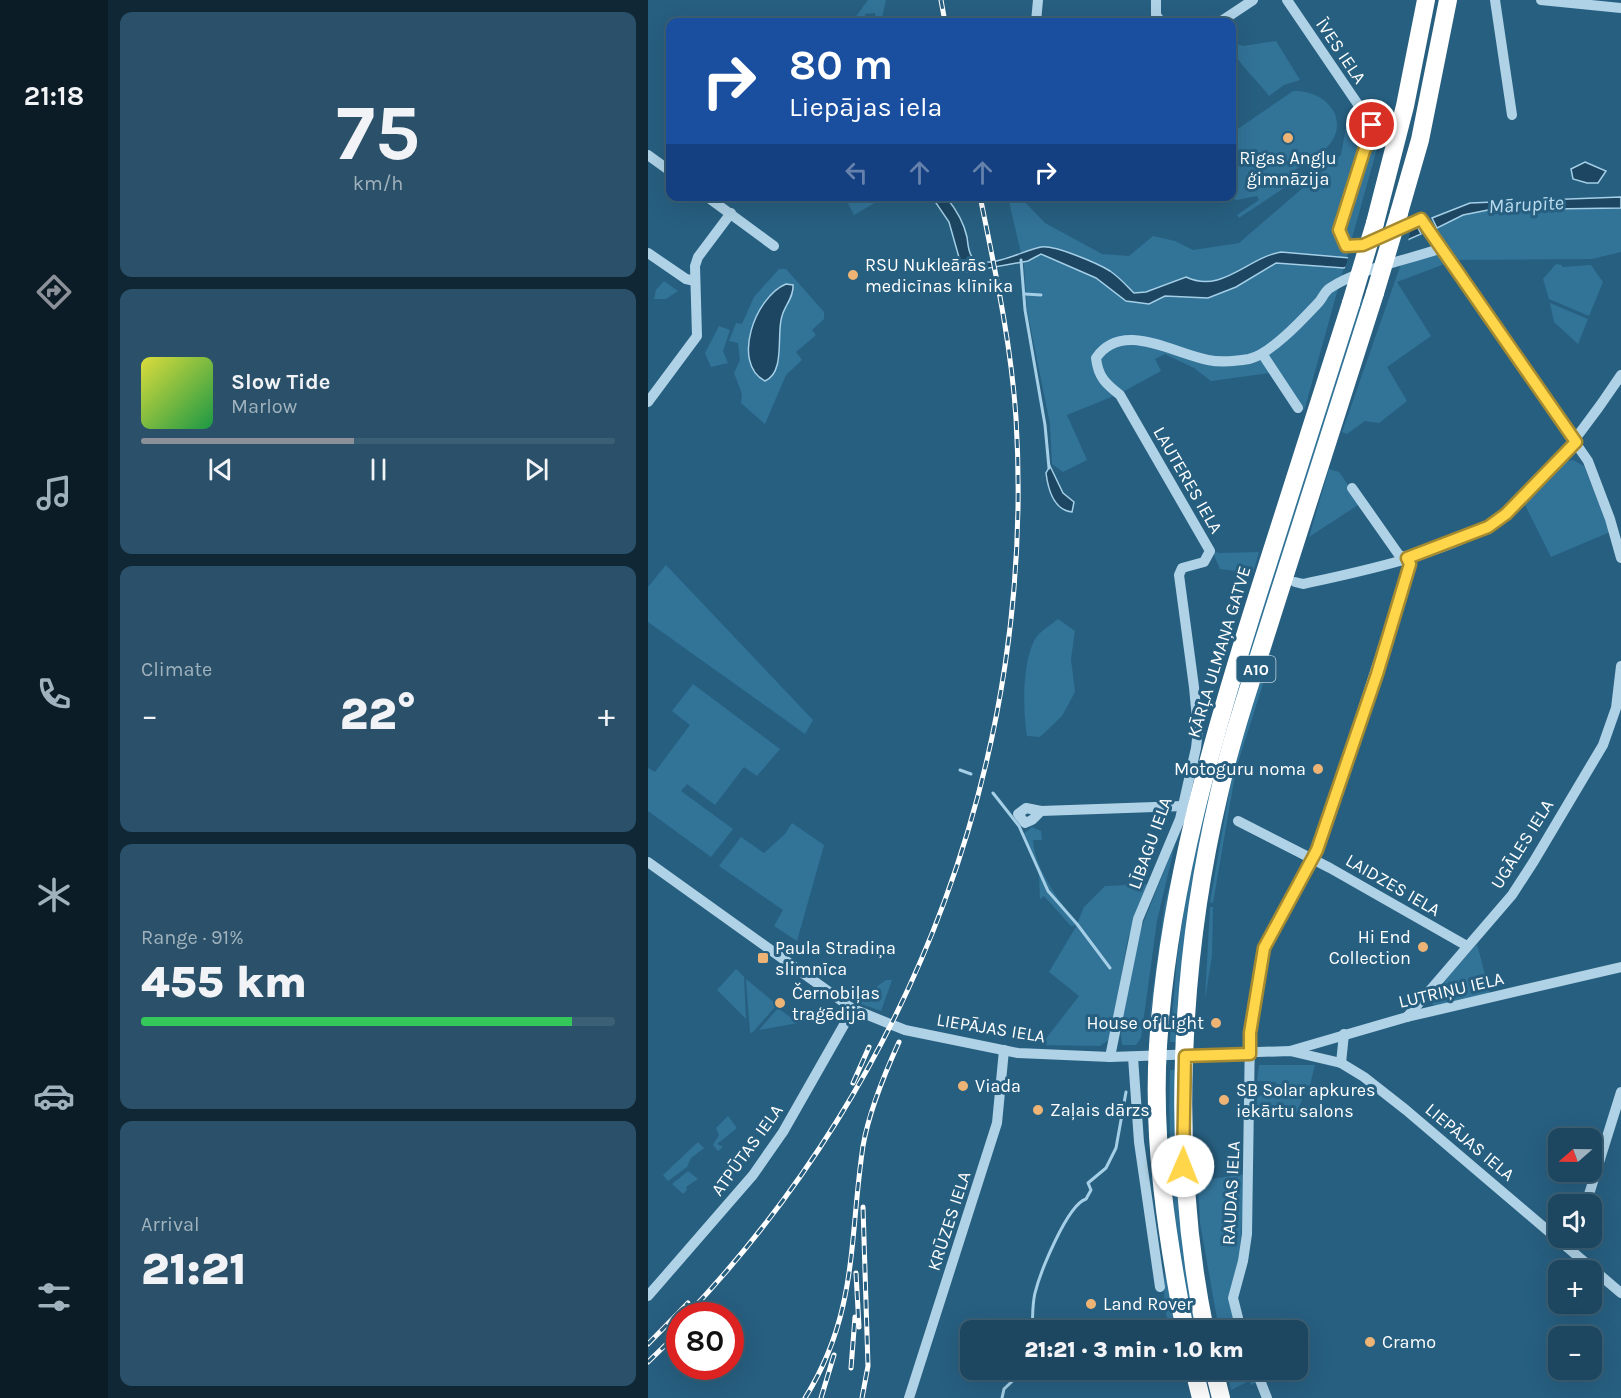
<!DOCTYPE html>
<meta charset="utf-8">
<style>
:root{--surface:#1d4760;--page:#2a5169;--text:#f1f3f6;--muted:#a0b2bd;--line:#3b5f75;--accent:#8c9099}
body{margin:0;font-family:Karla,sans-serif;background:var(--page);color:var(--text);height:100vh;display:flex;flex-direction:column;font-size:22px;white-space:nowrap}
*{box-sizing:border-box;margin:0}
p{font-size:20px;color:var(--muted)}
.icon{flex:none;width:33px;height:33px;fill:none;stroke:currentColor;stroke-width:2;stroke-linecap:round;stroke-linejoin:round}
.map{position:relative;flex:1;overflow:hidden}
.sheet{display:flex;flex-direction:column;gap:12px;padding:12px;background:#102735;width:540px}
.sheet>*{flex:none}
.hud{position:absolute;left:18px;top:18px;width:570px;height:183px;border-radius:12px;box-shadow:0 6px 24px #0002,0 0 0 2px var(--line);background:#1a4fa0;color:#fff;overflow:hidden}
.needle{width:39px;rotate:250deg}
.tools{position:absolute;left:900px;top:1128px;display:grid;gap:12px}
.tools a{display:grid;place-items:center;width:54px;height:54px;border-radius:12px;background:var(--surface);box-shadow:0 6px 24px #0002,0 0 0 2px var(--line);font-size:30px}
.speed{position:absolute;left:18px;top:1302px;display:flex;gap:12px;font-size:30px;font-weight:700;text-align:center}
.speed>*{display:grid;place-content:center;width:78px;height:78px;border-radius:50%;background:var(--surface);box-shadow:0 6px 24px #0002,0 0 0 2px var(--line);line-height:1}
.speed .limit{border:9px solid #d22;background:#fff;color:#111}
.pin{position:absolute;display:grid;place-items:center;width:51px;height:51px;color:#fff;margin:-26px;border:3px solid #fff;border-radius:50%;box-shadow:0 2px 6px #0007}
.me{position:absolute;width:66px;margin:-33px;rotate:1deg;stroke-linejoin:round;filter:drop-shadow(0 0 4px #0008)}
.turn{display:flex;align-items:center;gap:21px;height:126px;padding:0 24px;font-size:27px}
.turn .icon{width:78px;height:78px;stroke-width:2.5}
.turn b{display:block;font-size:42px;line-height:51px}
.lanes{display:flex;align-items:center;height:57px;padding:0 24px;background:#0003;justify-content:center;gap:30px;direction:ltr}
.lanes .off{opacity:.35}
.big{font-size:45px;font-weight:800;line-height:1.1}
.sheet .card{flex:1;display:flex;flex-direction:column;justify-content:center;gap:9px;min-width:0;padding:0 21px;border-radius:12px;background:var(--page)}
.sheet .dial{align-items:center;gap:0}
.dial b{font-size:78px;line-height:1}
.song{display:flex;align-items:center;gap:18px}
.cover{width:72px;height:72px;border-radius:9px;background:linear-gradient(135deg,hsl(60 70% 55%),hsl(140 70% 35%))}
.played{height:6px;border-radius:3px;background:linear-gradient(90deg,var(--accent) 45%,var(--line) 45%)}
.keys{display:flex;justify-content:space-around;direction:ltr}
.heat{display:flex;justify-content:space-between;align-items:center;font-size:33px;direction:ltr}
.charge{height:9px;border-radius:4px;background:linear-gradient(90deg,#34c759 91%,var(--line) 0)}
.trip{position:absolute;left:312px;top:1320px;width:348px;height:60px;border-radius:12px;background:var(--surface);box-shadow:0 6px 24px #0002,0 0 0 2px var(--line);font-weight:800;line-height:60px;text-align:center}
main{display:flex;flex:1;min-height:0}
.tab-bar{display:flex;flex-direction:column;width:108px;justify-content:space-around;align-items:center;background:#0c1c26;color:var(--muted)}
.tab-bar .icon{width:42px;height:42px}
.tab-bar .active{color:var(--accent)}
.tab-bar b{font-size:27px;color:var(--text)}
.map>svg:first-child{display:block}
.green{fill:#327398;fill-rule:evenodd}
.water{fill:#1c4661;stroke:#a4cfe6;stroke-width:1.5}
.pier{fill:#275f80}
.lines{fill:none;stroke-linecap:round;stroke-linejoin:round}
.stream{stroke:#a4cfe6;stroke-width:3}
.minor{stroke:#afd2e6;stroke-width:10}
.highway{stroke:#fff;stroke-width:18}
.rail-casing{stroke:#fff;stroke-width:5}
.rail{stroke:#275f80;stroke-width:3;stroke-dasharray:9;stroke-linecap:butt}
.highway-bridge{stroke:#fff;stroke-width:18}
.route-casing{stroke:#a68a30;stroke-width:15}
.route{stroke:#ffd54a;stroke-width:10}
.poi-dot{fill:#eeb475;stroke:#275f80;stroke-width:2}
.labels{text-anchor:middle;stroke-width:6;stroke-linejoin:round;paint-order:stroke}
.shield{fill:#275f80;stroke:#becfd9;stroke-width:1.5}
.shield-label{font-size:16px;font-weight:bold;fill:#fff}
.street-label{font-size:18px;fill:#fff;stroke:#275f80}
.poi-label{font-size:18px;fill:#fff;stroke:#275f80;text-anchor:start}
.water-label{font-size:20px;font-style:italic;fill:#badbed;stroke:#275f80}
</style>
<main>
<nav class="tab-bar">
<b>21:18</b>
<svg class="icon active" aria-label="directions" viewBox="0 0 24 24"><path d="M12 3l9 9-9 9-9-9zM9 14v-3h6M13 9l2 2-2 2"/></svg>
<svg class="icon" aria-label="music" viewBox="0 0 24 24"><path d="M9 18V5l10-2v13"/><circle cx="6" cy="18" r="3"/><circle cx="16" cy="16" r="3"/></svg>
<svg class="icon" aria-label="phone" viewBox="0 0 24 24"><path d="M5 4h4l2 5-3 2q2 4 5 5l2-3 5 2v4C11 20 4 13 5 4z"/></svg>
<svg class="icon" aria-label="climate" viewBox="0 0 24 24"><path d="M12 3v18M4 7l16 10M4 17L20 7"/></svg>
<svg class="icon" aria-label="car" viewBox="0 0 24 24"><path d="M5 17H2v-5l4-1 3-4h7l3 4 3 1v5h-3M9 17h6M6 11h13"/><circle cx="7" cy="17" r="2"/><circle cx="17" cy="17" r="2"/></svg>
<svg class="icon" aria-label="filters" viewBox="0 0 24 24"><path d="M4 7h16M4 17h16"/><circle cx="9" cy="7" r="2"/><circle cx="15" cy="17" r="2"/></svg>
</nav>
<section class="sheet">
<div class="card dial"><b>75</b><p>km/h</p></div>
<div class="card">
<div class="song"><i class="cover"></i><div><b>Slow Tide</b><p>Marlow</p></div></div>
<div class="played"></div>
<div class="keys"><svg class="icon" aria-label="previous" viewBox="0 0 24 24"><path d="M18 5L8 12l10 7zM5 5v14"/></svg><svg class="icon" aria-label="pause" viewBox="0 0 24 24"><path d="M8 5v14M16 5v14"/></svg><svg class="icon" aria-label="next" viewBox="0 0 24 24"><path d="M6 5l10 7-10 7zM19 5v14"/></svg></div>
</div>
<div class="card"><p>Climate</p>
<div class="heat"><a>−</a><b class="big">22°</b><a>+</a></div>
</div>
<div class="card"><p>Range · 91%</p><b class="big">455 km</b><div class="charge"></div></div>
<div class="card"><p>Arrival</p><b class="big">21:21</b></div>
</section>
<div class="map">
<svg width="973" height="1398" viewBox="0 0 973 1398">
<rect width="100%" height="100%" fill="#275f80"/>
<!-- green -->
<g class="green">
<polygon points="220,0 238,0 233,22 228,22 227,13 217,14 218,22 206,19"/>
<path d="M628 41 652 80 636 85 621 96C610 80 587 62 584 46L586 43 595 46Z"/>
<path d="M645 91C672 89 701 113 684 141 676 154 656 163 644 172L648 180 591 218 589 215 611 200 609 196 589 200 579 197 584 196V133Z"/>
<polygon points="705,117 733,134 656,411 629,372 563,381 546,368 517,354 507,359 513,371 473,393 419,415 439,460 415,472 404,464 402,424 379,310 376,266 360,197 372,197 397,223 454,254 481,256 505,236 527,241 545,250 591,243 693,155 699,121"/>
<polygon points="197,197 237,197 206,215"/>
<path d="M866 205 874 208H973V252L944 259 805 260 786 232C801 210 841 209 866 205Z"/>
<polygon points="789,254 802,262 749,282 783,336 739,367 759,401 731,423 717,421 699,434 694,432 754,261"/>
<polygon points="908,264 914,265 914,267 943,265 955,282 941,316 901,299 895,279"/>
<path d="M131 269H138L176 312V319L164 330 168 335 148 352 154 360 138 375 117 424 93 403 94 394 86 373 92 360 90 343 81 341 88 323 94 324 106 297ZM143 284 146 292 133 316 131 352 123 378 117 381 115 379Z"/>
<polygon points="16,281 30,291 18,299 6,299 8,290"/>
<polygon points="719,297 590,703 530,1042 522,1042 529,958 543,860 572,738 711,301"/>
<polygon points="902,303 940,319 930,344 906,322"/>
<polygon points="71,326 82,330 75,351 80,363 63,367 57,353"/>
<polygon points="925,460 936,466 962,532 903,557 876,503 914,462"/>
<polygon points="681,469 691,472 713,503 661,537"/>
<polygon points="568,552 572,553 611,552 605,573 572,569 565,553"/>
<polygon points="18,565 165,720 157,734 0,622 0,587"/>
<path d="M410 619 427 631 423 659 427 692 414 716 392 737 379 736C375 709 374 666 386 641 390 632 403 625 410 619Z"/>
<polygon points="629,624 616,681 588,769 565,903 562,902 586,764"/>
<polygon points="45,684 132,749 109,776 96,767 67,805 39,784 33,791 85,829 63,857 0,811 0,768 7,772 42,725 24,711"/>
<polygon points="144,823 176,845 149,941 126,926 135,910 71,866 93,837 116,853 137,834"/>
<path d="M384 827 393 831 394 840H385C386 868 412 902 429 924L436 907 457 886 502 884 480 938 462 1039 452 1046 393 1045 431 996 401 972 429 925 423 926 396 896 392 899 391 874 374 835Z"/>
<polygon points="534,841 500,1027 517,903"/>
<polygon points="527,844 509,921 493,1038 488,1045 474,1045 472,1024 488,941"/>
<polygon points="562,907 565,907 564,955 557,1000"/>
<polygon points="829,944 842,994 790,1007 785,1005 781,998"/>
<polygon points="88,969 96,977 98,1019 69,990"/>
<polygon points="98,979 127,1003 127,1007 104,1033 102,1032"/>
<polygon points="238,980 244,980 233,1011 213,1004 213,998"/>
<polygon points="130,1008 150,1023 111,1030"/>
<polygon points="611,1065 667,1065 662,1085 660,1085 646,1119 633,1115 609,1115 609,1096 629,1093 628,1082 609,1081"/>
<path d="M522 1070H528L550 1330H543C527 1244 519 1158 522 1070Z"/>
<polygon points="80,1116 89,1128 69,1144 75,1147 70,1151 65,1145 71,1135 68,1128"/>
<polygon points="50,1142 56,1148 43,1158 39,1167 20,1181 15,1175"/>
<polygon points="40,1171 50,1179 38,1187 39,1190 35,1194 24,1184"/>
<path d="M597 1174C594 1227 589 1278 589 1330H571L552 1223 550 1181Z"/>
<path d="M517 1272 530 1330H522C516 1311 515 1292 517 1272Z"/>
<polygon points="579,1370 603,1370 608,1383 603,1385 601,1381 583,1390"/>
</g>
<!-- water -->
<g class="water">
<polygon points="937,162 958,171 950,183 939,183 925,179 923,169"/>
<path d="M284 197H298C307 208 316 223 319 237 320 243 320 255 326 259 341 270 376 250 393 247 407 245 449 263 462 271 471 277 478 285 486 293L498 292 538 277C574 294 599 258 633 252L702 258 769 226 773 234 696 268 628 263 588 287 560 298 517 296 501 304 478 301 448 278 393 254 380 261 319 272 314 268 301 222Z"/>
<polygon points="973,197 973,208 902,209 865,205 815,215 789,228 784,218 822,203"/>
<path d="M138 284 145 285C146 297 137 305 134 316 128 333 138 372 117 381 83 363 107 297 138 284Z"/>
<path d="M402 466 415 493 426 502 424 512C406 510 400 489 398 473Z"/>
</g>
<!-- pier -->
<polygon class="pier" points="764,226 759,245 696,271 701,255 715,253"/>
<g class="lines">
<!-- stream -->
<g class="stream">
<polyline points="373,260 377,310 397,425 401,468"/>
<polyline points="377,294 393,295"/>
<polyline points="312,770 323,774"/>
<polyline points="345,793 371,826 400,891 429,924 462,968"/>
<path d="M384 1330C385 1318 384 1305 387 1293 392 1273 419 1205 438 1199L443 1190 440 1183 458 1168 468 1148 478 1092"/>
<polyline points="354,1398 356,1389 376,1370"/>
</g>
<!-- minor -->
<g class="minor">
<polyline points="508,0 508,15 513,22"/>
<polyline points="639,0 724,125 724,136 716,151 691,230 698,246 715,245 773,219 940,461 962,519 973,558"/>
<polyline points="847,0 864,115"/>
<polyline points="893,0 973,8"/>
<polyline points="388,22 390,0"/>
<polyline points="572,22 605,0"/>
<polyline points="0,155 22,171"/>
<polyline points="58,196 126,246"/>
<polyline points="0,253 38,279 47,281"/>
<polyline points="615,355 650,408"/>
<polyline points="0,402 49,336 47,266 50,257 83,213"/>
<polyline points="704,488 751,555 759,558"/>
<path d="M647 582 655 584C715 571 808 552 857 515 871 505 881 492 893 479 924 445 948 413 973 375"/>
<polyline points="393,811 384,820 377,823 370,814 378,808 393,811 535,806"/>
<polyline points="590,821 682,868 819,946"/>
<polyline points="0,862 205,1009 257,1030 370,1053 462,1057 642,1051 693,1063 716,1077 758,1110 973,1293"/>
<polyline points="759,1017 864,895 886,861 955,745 968,708 973,666"/>
<polyline points="642,1051 759,1017 973,967"/>
<path d="M462 1057 490 919 532 819 548 748 550 730 546 687 531 575 534 568 556 562 562 551 472 395C458 384 450 377 448 358 474 320 524 353 560 360 574 363 588 361 601 359 623 354 655 319 671 302 675 297 677 291 682 288 713 268 760 260 794 248"/>
<polyline points="485,1057 491,1142 512,1287"/>
<polyline points="693,1063 696,1034"/>
<polyline points="938,1204 973,1092"/>
<polyline points="924,1249 928,1238"/>
<polyline points="0,1296 105,1175 135,1132 205,1009"/>
<polyline points="593,1330 585,1298 595,1261 599,1234 602,1033 614,954 669,850 762,564 759,558"/>
<polyline points="608,1370 619,1398"/>
<polyline points="261,1398 349,1123 356,1050"/>
</g>
<!-- highway -->
<g class="highway">
<polyline points="751,213 772,140 800,0"/>
<polyline points="727,223 757,106 778,0"/>
<path d="M537 1330C519 1238 504 1141 510 1046 520 890 564 739 611 591 642 495 673 399 703 303"/>
<path d="M557 1330C522 1161 531 963 571 794 585 731 607 670 626 609 660 504 693 398 727 293"/>
<polyline points="546,1370 553,1398"/>
<polyline points="566,1370 573,1398"/>
</g>
<defs>
<g id="rail">
<polyline points="293,0 297,22"/>
<polyline points="205,1083 221,1047"/>
<polyline points="208,1273 211,1327"/>
<path d="M38 1316C267 1075 388 751 368 418 363 343 347 270 332 196"/>
<polyline points="0,1344 40,1303"/>
<polyline points="0,1362 32,1331"/>
<polyline points="203,1368 207,1317"/>
<path d="M157 1398C210 1313 201 1240 215 1146 221 1111 236 1075 251 1042"/>
<polyline points="173,1398 186,1355"/>
<polyline points="214,1398 220,1366 215,1207"/>
</g>
</defs>
<!-- rail casing -->
<use href="#rail" class="rail-casing"/>
<!-- rail -->
<use href="#rail" class="rail"/>
<!-- highway-bridge -->
<g class="highway-bridge">
<polyline points="727,293 751,213"/>
<polyline points="703,303 727,223"/>
</g>
</g>
<g class="lines">
<defs>
<polyline id="route" points="535,1166 537,1056 602,1054 602,1033 616,948 669,850 729,674 762,564 759,558 840,527 858,514 928,442 773,219 715,245 698,246 691,230 716,151 724,136 724,125"/>
</defs>
<!-- route casing -->
<use href="#route" class="route-casing"/>
<!-- route -->
<use href="#route" class="route"/>
</g>
<!-- markers -->
<g class="poi-dot">
<circle cx="640" cy="138" r="6"/>
<circle cx="205" cy="275" r="6"/>
<circle cx="670" cy="769" r="6"/>
<circle cx="775" cy="947" r="6"/>
<rect x="109" y="952" width="12" height="12" rx="3"/>
<circle cx="132" cy="1003" r="6"/>
<circle cx="568" cy="1023" r="6"/>
<circle cx="315" cy="1086" r="6"/>
<circle cx="576" cy="1100" r="6"/>
<circle cx="390" cy="1110" r="6"/>
<circle cx="443" cy="1304" r="6"/>
<circle cx="722" cy="1342" r="6"/>
</g>
<g class="labels">
<!-- shield labels -->
<rect class="shield" x="588.5" y="656" width="39" height="26" rx="4.5"/>
<g class="shield-label">
<text x="608" y="675">A10</text>
</g>
<!-- street labels -->
<g class="street-label">
<text transform="translate(693 51) rotate(56)" y="6">ĪVES IELA</text>
<text transform="translate(540 480) rotate(60)" y="6">LAUTERES IELA</text>
<text transform="translate(571 652) rotate(-73)" y="6">KĀRĻA ULMAŅA GATVE</text>
<text transform="translate(502 843) rotate(-70)" y="6">LĪBAGU IELA</text>
<text transform="translate(874 844) rotate(-58)" y="6">UGĀLES IELA</text>
<text transform="translate(745 885) rotate(30)" y="6">LAIDZES IELA</text>
<text transform="translate(803 990) rotate(-13)" y="6">LUTRIŅU IELA</text>
<text transform="translate(343 1028) rotate(9)" y="6">LIEPĀJAS IELA</text>
<text transform="translate(822 1142) rotate(40)" y="6">LIEPĀJAS IELA</text>
<text transform="translate(99 1150) rotate(-54)" y="6">ATPŪTAS IELA</text>
<text transform="translate(583 1193) rotate(-87)" y="6">RAUDAS IELA</text>
<text transform="translate(301 1221) rotate(-72)" y="6">KRŪZES IELA</text>
</g>
<!-- poi labels -->
<g class="poi-label">
<text x="640" y="164" text-anchor="middle">Rīgas Angļu<tspan x="640" dy="21">ģimnāzija</tspan></text>
<text x="217" y="271">RSU Nukleārās<tspan x="217" dy="21">medicīnas klīnika</tspan></text>
<text x="658" y="775" text-anchor="end">Motoguru noma</text>
<text x="763" y="943" text-anchor="end">Hi End<tspan x="763" dy="21">Collection</tspan></text>
<text x="127" y="954">Paula Stradiņa<tspan x="127" dy="21">slimnīca</tspan></text>
<text x="144" y="999">Černobiļas<tspan x="144" dy="21">traģēdija</tspan></text>
<text x="556" y="1029" text-anchor="end">House of Light</text>
<text x="327" y="1092">Viada</text>
<text x="588" y="1096">SB Solar apkures<tspan x="588" dy="21">iekārtu salons</tspan></text>
<text x="402" y="1116">Zaļais dārzs</text>
<text x="455" y="1310">Land Rover</text>
<text x="734" y="1348">Cramo</text>
</g>
<!-- water labels -->
<g class="water-label">
<text transform="translate(878 204) rotate(-3)" y="7">Mārupīte</text>
</g>
</g>
</svg>
<div class="tools">
<a><svg class="needle" viewBox="-14 -14 28 28"><path d="M0-13l5 13h-10z" fill="#e53935"/><path d="M0 13l5-13h-10z" fill="#a0b2bd"/></svg></a>
<a><svg class="icon" aria-label="sound" viewBox="0 0 24 24"><path d="M4 9h4l5-4v14l-5-4H4zM17 9q2 3 0 6"/></svg></a>
<a>+</a>
<a>−</a>
</div>
<div class="speed"><div class="limit">80</div></div>
<div class="pin" style="left:724px;top:125px;background:#d93025"><svg class="icon" aria-label="arrive" viewBox="0 0 24 24"><path d="M6 21V4h12l-3 4 3 4H6"/></svg></div>
<svg class="me" style="left:535px;top:1166px" viewBox="-20 -20 40 40"><circle r="19" fill="#fff"/><path d="M0-13L10 11 0 6-10 11z" fill="#ffd54a"/></svg>
<div class="trip">21:21 · 3 min · 1.0 km</div>
<div class="hud">
<div class="turn"><svg class="icon" aria-label="right" viewBox="0 0 24 24"><path d="M7 20v-9h11M14 6l5 5-5 5"/></svg><div><b>80 m</b>Liepājas iela</div></div>
<div class="lanes"><svg class="icon off" aria-label="left" viewBox="0 0 24 24"><path d="M17 20v-9H6M10 6l-5 5 5 5"/></svg><svg class="icon off" aria-label="ahead" viewBox="0 0 24 24"><path d="M12 20V5M6 11l6-6 6 6"/></svg><svg class="icon off" aria-label="ahead" viewBox="0 0 24 24"><path d="M12 20V5M6 11l6-6 6 6"/></svg><svg class="icon" aria-label="right" viewBox="0 0 24 24"><path d="M7 20v-9h11M14 6l5 5-5 5"/></svg></div>
</div>
</div>
</main>
